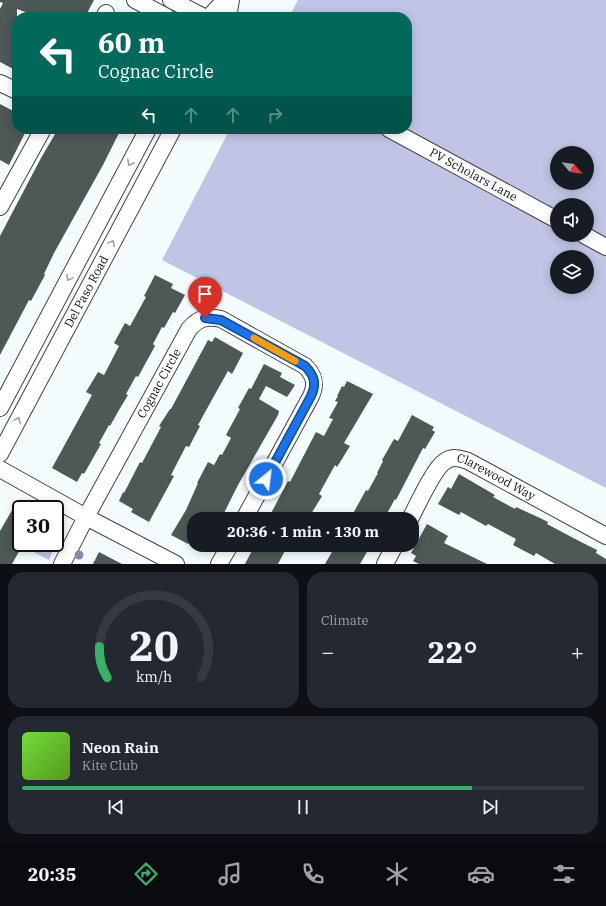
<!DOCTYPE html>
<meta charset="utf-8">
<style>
:root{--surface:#171b24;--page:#242831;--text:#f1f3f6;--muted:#9ea1a6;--line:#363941;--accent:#37b166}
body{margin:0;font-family:"IBM Plex Serif",serif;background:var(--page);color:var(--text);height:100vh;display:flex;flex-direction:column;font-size:15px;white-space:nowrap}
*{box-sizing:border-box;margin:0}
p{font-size:13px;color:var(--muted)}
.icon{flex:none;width:22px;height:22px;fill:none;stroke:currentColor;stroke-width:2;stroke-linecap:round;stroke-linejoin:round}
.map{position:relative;height:564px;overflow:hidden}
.sheet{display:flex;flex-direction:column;gap:8px;padding:8px;background:#0d0f14;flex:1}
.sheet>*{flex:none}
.top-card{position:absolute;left:12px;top:12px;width:400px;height:122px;border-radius:16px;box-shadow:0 2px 10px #0003;background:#00695c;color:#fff;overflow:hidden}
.needle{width:26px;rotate:119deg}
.tools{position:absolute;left:550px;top:146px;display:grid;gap:8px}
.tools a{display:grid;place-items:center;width:44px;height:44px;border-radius:50%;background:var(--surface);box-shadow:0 2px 10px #0003;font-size:20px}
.speed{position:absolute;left:12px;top:500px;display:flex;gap:8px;font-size:20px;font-weight:700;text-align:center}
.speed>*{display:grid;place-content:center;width:52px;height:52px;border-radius:50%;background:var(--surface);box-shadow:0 2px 10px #0003;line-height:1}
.speed .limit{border:2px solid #111;border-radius:6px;background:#fff;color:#111}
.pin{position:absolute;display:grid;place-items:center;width:34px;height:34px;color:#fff;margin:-41px -17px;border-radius:50% 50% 50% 0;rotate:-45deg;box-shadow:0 0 4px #0007}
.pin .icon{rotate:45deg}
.me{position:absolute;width:44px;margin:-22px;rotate:29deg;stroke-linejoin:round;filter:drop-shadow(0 0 3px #0008)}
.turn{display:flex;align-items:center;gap:14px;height:84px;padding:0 20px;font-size:18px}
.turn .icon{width:52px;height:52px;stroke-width:2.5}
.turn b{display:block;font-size:28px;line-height:34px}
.lanes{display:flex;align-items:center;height:38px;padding:0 20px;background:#0003;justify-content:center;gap:20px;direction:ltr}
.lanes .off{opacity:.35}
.big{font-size:30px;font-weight:700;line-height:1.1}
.sheet .widget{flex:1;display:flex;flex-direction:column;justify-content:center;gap:6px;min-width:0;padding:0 14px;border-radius:16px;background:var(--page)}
.sheet .dial{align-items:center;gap:0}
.dial svg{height:104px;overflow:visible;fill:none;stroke:var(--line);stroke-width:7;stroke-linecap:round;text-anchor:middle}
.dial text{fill:var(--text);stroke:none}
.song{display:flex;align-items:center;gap:12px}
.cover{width:48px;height:48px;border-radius:6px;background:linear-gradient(135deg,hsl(100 70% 55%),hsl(90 70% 35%))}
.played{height:4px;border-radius:2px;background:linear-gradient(90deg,var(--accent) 80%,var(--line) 80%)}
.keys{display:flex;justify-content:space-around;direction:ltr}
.heat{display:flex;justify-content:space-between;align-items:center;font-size:22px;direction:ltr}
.sheet .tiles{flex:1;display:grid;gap:8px;grid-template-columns:1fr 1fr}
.widget:last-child{grid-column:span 2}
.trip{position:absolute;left:187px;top:512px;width:232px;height:40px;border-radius:16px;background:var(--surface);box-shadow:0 2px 10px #0003;font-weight:700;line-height:40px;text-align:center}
.tab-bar{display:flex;height:64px;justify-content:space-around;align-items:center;background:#090b0e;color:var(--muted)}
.tab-bar .icon{width:28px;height:28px}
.tab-bar .active{color:var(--accent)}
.tab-bar b{font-size:18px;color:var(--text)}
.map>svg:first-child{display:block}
.grass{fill:#c1c4e5;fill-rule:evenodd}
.building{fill:#4e5856}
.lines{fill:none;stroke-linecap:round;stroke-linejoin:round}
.minor-casing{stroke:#434343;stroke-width:18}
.minor{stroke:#fff;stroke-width:16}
.tree{fill:#8b87a8}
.oneway{stroke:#9f9f9f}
.route-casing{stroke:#114b97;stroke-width:10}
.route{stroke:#1a73e8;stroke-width:7}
.slow{stroke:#f59e0b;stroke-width:7}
.labels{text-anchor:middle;stroke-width:4;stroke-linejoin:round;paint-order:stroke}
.street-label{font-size:12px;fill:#101010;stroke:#fff}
</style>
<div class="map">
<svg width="606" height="564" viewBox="0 0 606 564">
<rect width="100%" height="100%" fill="#f5fcfe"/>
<!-- grass -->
<g class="grass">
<path d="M298 0H606V488L162 260 230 129H407V17H289ZM557 153H587V183H557ZM557 205H587V235H557ZM557 257H587V287H557Z"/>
<polygon points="55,524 64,530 57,540 49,560 35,553 33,548 35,543 55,543"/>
</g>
<!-- building -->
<g class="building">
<polygon points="0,0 94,0 85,17 39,17 17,9 17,71 0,62 0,9 3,3 0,2"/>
<polygon points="0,104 17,113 17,129 27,129 9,165 0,160"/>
<polygon points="58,129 121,129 103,165 54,253 44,274 45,275 31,301 29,300 0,355 0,236 41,158"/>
<polygon points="155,275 173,284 171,288 185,295 175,313 173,312 164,328 162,327 153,344 155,346 138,377 136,376 126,394 128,395 119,410 110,426 109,425 99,443 101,444 84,474 82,473 77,482 52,468 92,395 86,392 98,372 104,375 119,346 114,343 125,323 130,326 146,297 144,296"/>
<polygon points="215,337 243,353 232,374 228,371 214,396 198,425 200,426 189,447 186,446 171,475 174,476 149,522 131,512 133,509 119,501 123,492 124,493 140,462 142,463 161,427 159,426 170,409 171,409 208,340 212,342"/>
<polygon points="264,364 282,373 280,377 295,385 287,397 266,386 259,399 279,411 278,415 238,485 221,519 194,519 194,543 190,541 188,544 171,535 186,510 198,483 197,483 208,462 214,465 220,454 222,455 231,438 226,435 240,409 238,408 249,388 251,389"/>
<polygon points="347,381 373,394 344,443 350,446 337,467 335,465 319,494 322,496 308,519 268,519 288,481 290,482 316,432 324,436 333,419 329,418 338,402 335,401 338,396 337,396 342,386 344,387"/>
<polygon points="412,415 434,427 432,430 435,432 425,449 423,448 396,500 395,499 384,519 350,519 366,490 368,491 378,473 377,473 383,461 382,460 394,439 398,441"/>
<polygon points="459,474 495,495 493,497 515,509 516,507 540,518 548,522 547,524 579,541 597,550 596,553 606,559 606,564 555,564 536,553 534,556 513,545 516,539 488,524 486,526 461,512 459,515 438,504 448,487 451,489"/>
<polygon points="15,505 21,508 21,548 12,564 0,564 0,531"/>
<polygon points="427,524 448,536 444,543 487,564 419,564 413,561 416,556 411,553"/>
<polygon points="255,545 288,545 278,564 245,564"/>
<polygon points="336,545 371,545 360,564 325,564"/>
<polygon points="99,552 122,564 93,564"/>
</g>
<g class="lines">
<defs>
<g id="minor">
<polyline points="135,0 167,17"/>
<polyline points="171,0 204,17"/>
<polyline points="104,17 106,13"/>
<polyline points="209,17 225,0"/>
<polyline points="228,17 231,0"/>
<polyline points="0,83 17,91"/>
<path id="s1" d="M389 129 557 220"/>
<polyline points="0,207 43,129"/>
<polyline points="584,235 606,247"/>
<polyline points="0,408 148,129"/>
<path id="s2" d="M0 454 173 129"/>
<polyline points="0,469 86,517 176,564"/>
<path id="s3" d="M410 519C417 506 433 470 444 462 452 456 460 458 468 461L606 536"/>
<path id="s4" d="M62 564 86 517 189 329C199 318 206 316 221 319L305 366C315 376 317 385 310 398L244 519"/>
<polyline points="219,564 230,545"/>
<polyline points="385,564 395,545"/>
</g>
</defs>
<!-- minor casing -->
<use href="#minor" class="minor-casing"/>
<!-- minor -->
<use href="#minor" class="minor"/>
</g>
<!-- trees -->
<circle class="tree" cx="79" cy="555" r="4.5"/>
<!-- one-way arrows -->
<defs><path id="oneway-chevron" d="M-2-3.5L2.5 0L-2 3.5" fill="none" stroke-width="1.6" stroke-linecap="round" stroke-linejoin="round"/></defs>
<g class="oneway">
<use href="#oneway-chevron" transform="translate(130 163) rotate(118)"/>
<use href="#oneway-chevron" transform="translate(112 243) rotate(-62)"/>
<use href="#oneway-chevron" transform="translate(69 278) rotate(118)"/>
<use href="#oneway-chevron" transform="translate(18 420) rotate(-62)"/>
</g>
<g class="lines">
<defs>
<path id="route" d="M205 318 221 320 305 366C315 376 317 385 310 398L266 479"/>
</defs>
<!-- route casing -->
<use href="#route" class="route-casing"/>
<!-- route -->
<use href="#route" class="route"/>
<!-- slow -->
<polyline class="slow" points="254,338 295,361"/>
</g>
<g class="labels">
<!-- street labels -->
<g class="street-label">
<text dy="4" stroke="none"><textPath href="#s1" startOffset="96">PV Scholars Lane</textPath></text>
<text dy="4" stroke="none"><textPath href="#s2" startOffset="184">Del Paso Road</textPath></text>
<text dy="4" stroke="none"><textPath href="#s4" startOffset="205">Cognac Circle</textPath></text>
<text dy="4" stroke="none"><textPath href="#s3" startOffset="124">Clarewood Way</textPath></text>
</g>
</g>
</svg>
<div class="tools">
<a><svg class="needle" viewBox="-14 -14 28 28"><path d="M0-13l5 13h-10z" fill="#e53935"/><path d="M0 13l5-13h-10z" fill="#9ea1a6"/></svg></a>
<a><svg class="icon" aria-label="sound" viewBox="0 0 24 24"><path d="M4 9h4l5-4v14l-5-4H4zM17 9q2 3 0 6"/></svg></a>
<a><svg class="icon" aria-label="layers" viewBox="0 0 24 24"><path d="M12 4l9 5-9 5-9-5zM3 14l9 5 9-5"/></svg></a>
</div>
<div class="speed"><div class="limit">30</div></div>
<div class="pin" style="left:205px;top:318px;background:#d93025"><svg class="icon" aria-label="arrive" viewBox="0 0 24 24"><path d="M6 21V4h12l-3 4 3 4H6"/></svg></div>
<svg class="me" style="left:266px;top:479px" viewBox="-20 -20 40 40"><circle r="17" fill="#1a73e8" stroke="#fff" stroke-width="3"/><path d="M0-11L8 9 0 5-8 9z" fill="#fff"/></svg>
<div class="trip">20:36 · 1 min · 130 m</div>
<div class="top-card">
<div class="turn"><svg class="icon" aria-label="left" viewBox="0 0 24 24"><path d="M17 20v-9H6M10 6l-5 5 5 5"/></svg><div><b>60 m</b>Cognac Circle</div></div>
<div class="lanes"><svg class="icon" aria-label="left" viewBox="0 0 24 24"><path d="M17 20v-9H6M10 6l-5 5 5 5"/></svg><svg class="icon off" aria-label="ahead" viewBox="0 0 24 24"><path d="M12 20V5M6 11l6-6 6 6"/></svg><svg class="icon off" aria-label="ahead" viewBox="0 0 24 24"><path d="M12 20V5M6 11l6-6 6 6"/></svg><svg class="icon off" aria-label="right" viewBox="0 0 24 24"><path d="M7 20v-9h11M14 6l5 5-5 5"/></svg></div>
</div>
</div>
<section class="sheet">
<div class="tiles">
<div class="widget dial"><svg viewBox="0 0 100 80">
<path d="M14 69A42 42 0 1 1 86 69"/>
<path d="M14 69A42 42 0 0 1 8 45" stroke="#37b166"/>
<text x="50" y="56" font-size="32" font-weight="700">20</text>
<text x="50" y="72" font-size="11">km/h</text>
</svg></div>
<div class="widget"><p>Climate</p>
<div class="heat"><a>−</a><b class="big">22°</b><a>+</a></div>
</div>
<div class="widget">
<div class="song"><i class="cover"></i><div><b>Neon Rain</b><p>Kite Club</p></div></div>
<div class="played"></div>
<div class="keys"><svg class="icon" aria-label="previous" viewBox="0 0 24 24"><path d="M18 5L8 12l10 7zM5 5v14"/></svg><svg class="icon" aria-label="pause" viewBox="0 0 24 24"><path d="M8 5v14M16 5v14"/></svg><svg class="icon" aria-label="next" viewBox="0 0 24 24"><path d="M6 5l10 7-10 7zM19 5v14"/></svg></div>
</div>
</div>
</section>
<nav class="tab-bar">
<b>20:35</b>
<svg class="icon active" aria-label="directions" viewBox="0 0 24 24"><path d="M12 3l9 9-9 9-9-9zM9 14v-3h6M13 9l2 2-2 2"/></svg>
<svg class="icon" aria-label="music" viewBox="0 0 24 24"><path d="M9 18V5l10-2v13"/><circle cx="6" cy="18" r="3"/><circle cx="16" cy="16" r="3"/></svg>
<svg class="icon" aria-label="phone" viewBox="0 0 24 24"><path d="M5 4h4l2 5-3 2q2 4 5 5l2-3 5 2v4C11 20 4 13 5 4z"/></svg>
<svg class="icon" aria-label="climate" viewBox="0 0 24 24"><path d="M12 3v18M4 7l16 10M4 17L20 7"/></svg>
<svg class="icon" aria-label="car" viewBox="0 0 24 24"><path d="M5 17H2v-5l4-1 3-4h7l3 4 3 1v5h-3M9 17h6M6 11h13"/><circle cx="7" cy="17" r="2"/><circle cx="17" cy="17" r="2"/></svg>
<svg class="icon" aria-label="filters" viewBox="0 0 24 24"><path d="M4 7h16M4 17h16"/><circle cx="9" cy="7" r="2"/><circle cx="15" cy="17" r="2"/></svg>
</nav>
